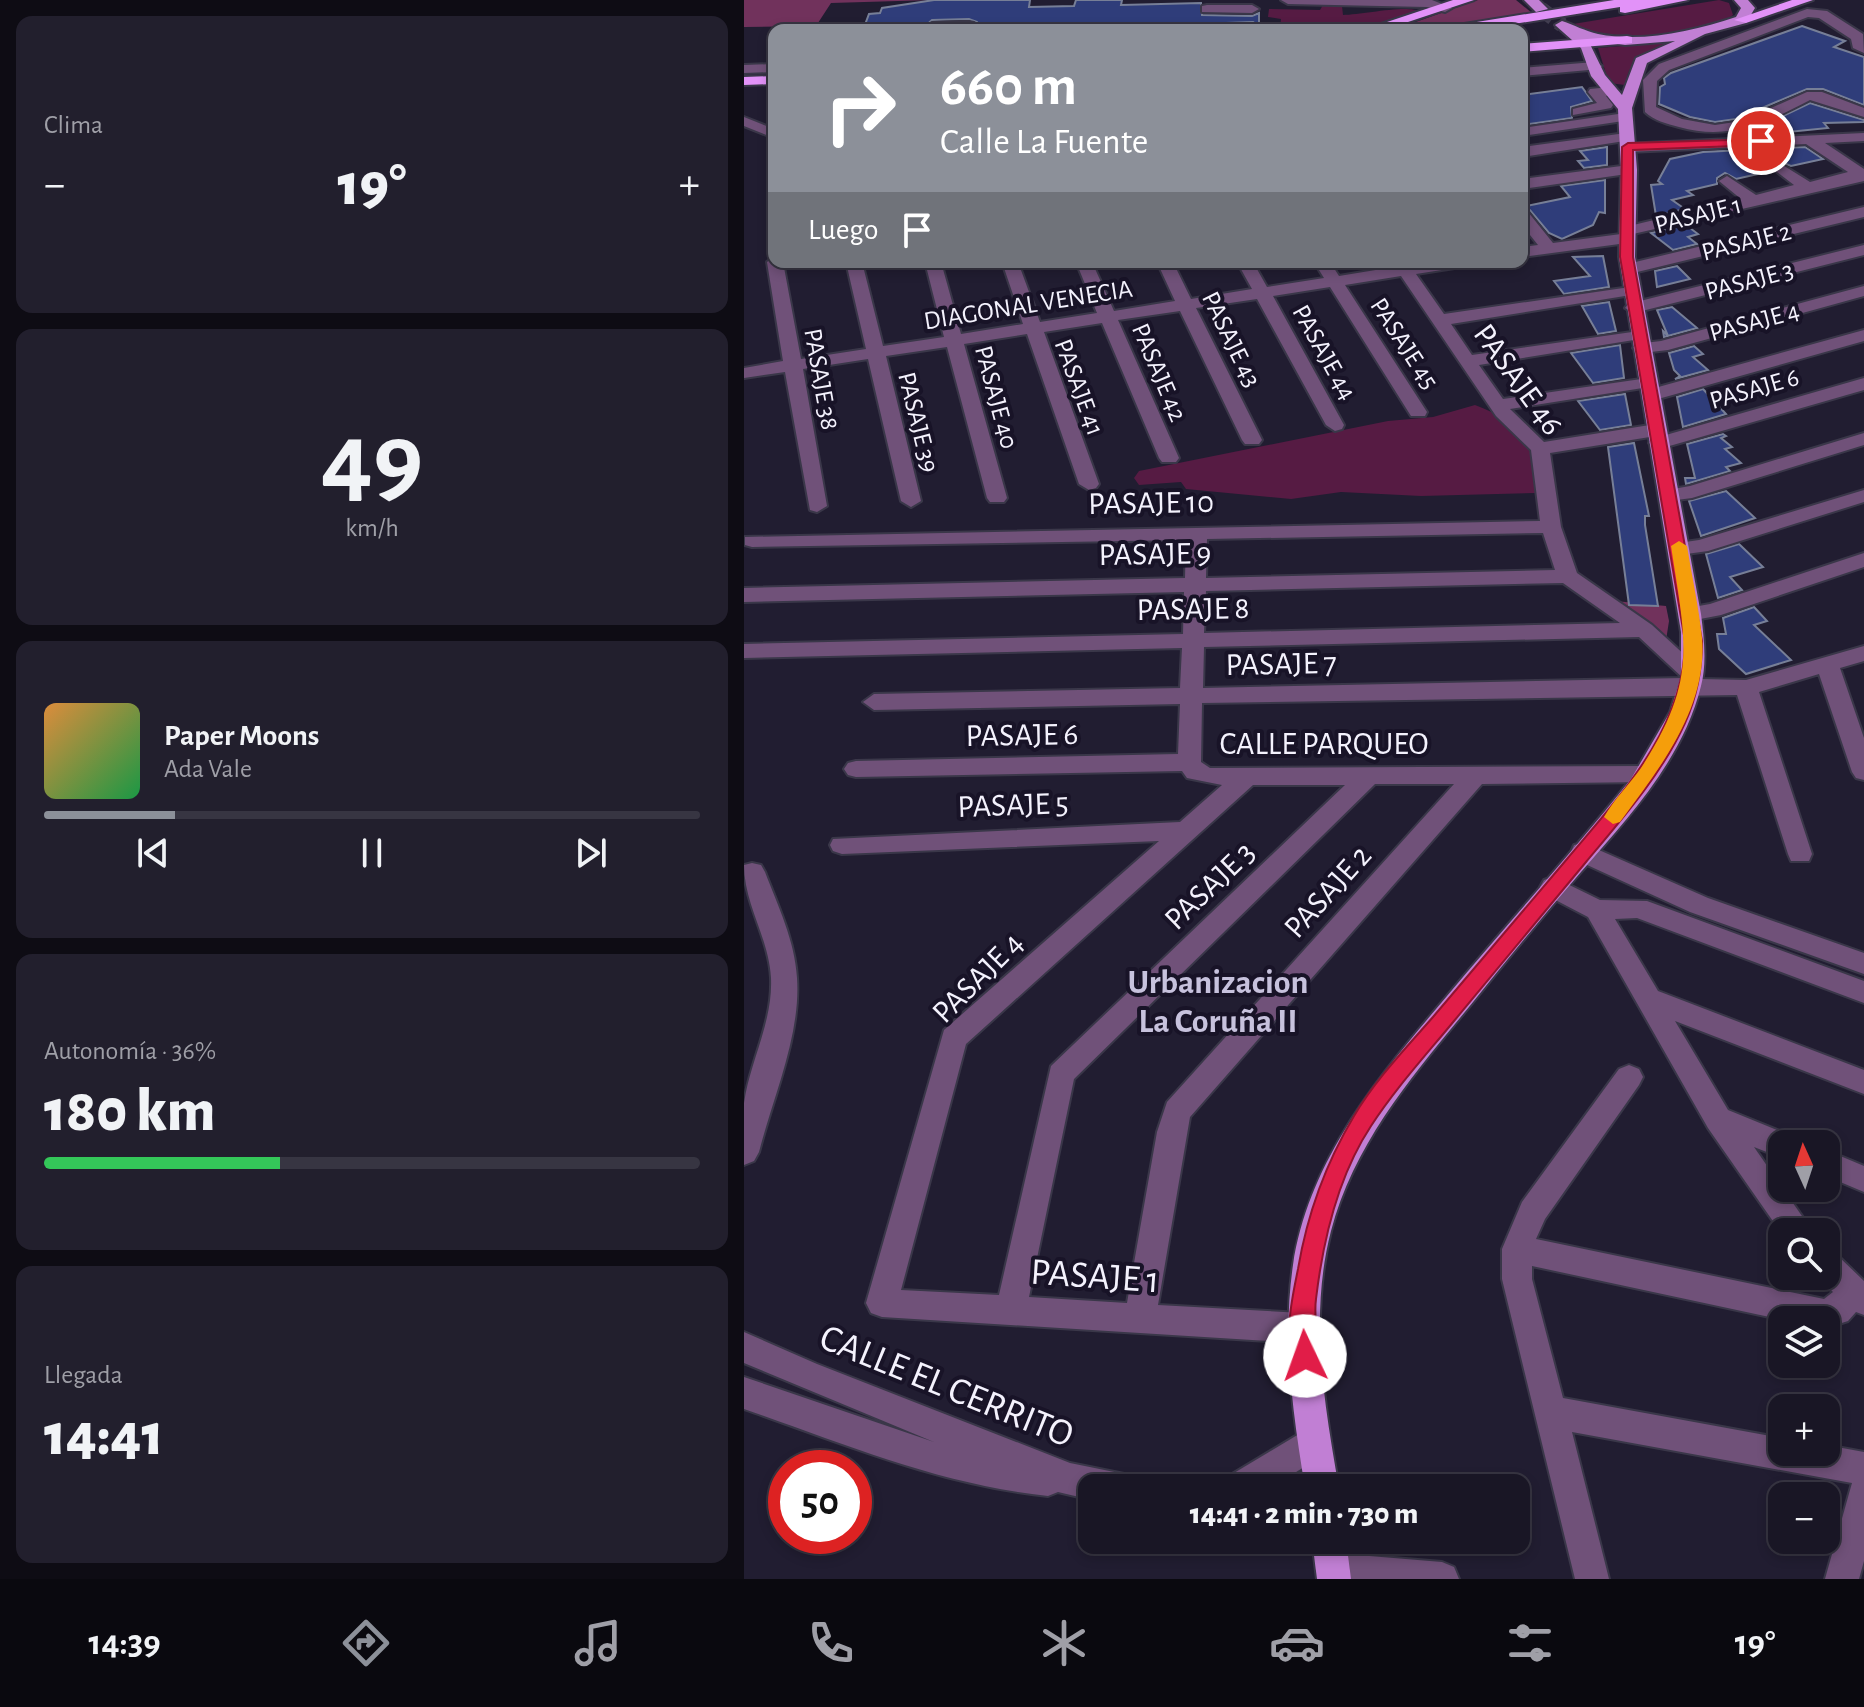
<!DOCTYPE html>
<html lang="es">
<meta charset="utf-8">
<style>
:root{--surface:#191625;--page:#221f2d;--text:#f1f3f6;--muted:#9f9fa7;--line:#373542;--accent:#8c9099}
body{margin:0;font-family:"Alegreya Sans",sans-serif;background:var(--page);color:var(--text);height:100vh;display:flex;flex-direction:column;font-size:30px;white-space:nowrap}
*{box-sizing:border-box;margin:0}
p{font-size:26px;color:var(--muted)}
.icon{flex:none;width:44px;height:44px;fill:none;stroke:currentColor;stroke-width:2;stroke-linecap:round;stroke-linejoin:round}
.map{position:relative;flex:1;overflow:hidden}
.details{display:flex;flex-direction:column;gap:16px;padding:16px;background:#0e0c14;width:744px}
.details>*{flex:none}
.top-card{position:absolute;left:24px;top:24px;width:760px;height:244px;border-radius:16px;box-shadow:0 4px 12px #0003,0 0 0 2px var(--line);background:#8c9099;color:#fff;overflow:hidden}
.needle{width:52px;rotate:357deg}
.fabs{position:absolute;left:1024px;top:1130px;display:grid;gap:16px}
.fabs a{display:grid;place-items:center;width:72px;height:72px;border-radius:16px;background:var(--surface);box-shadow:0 4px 12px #0003,0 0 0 2px var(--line);font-size:40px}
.speed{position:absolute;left:24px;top:1450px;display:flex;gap:16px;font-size:40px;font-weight:700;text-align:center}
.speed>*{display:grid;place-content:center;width:104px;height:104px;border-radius:50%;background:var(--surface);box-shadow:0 4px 12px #0003,0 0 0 2px var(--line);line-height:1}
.speed .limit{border:12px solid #d22;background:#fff;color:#111}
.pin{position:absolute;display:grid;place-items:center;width:68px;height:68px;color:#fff;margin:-34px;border:4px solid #fff;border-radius:50%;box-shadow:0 2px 8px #0007}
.me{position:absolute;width:88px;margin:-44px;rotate:357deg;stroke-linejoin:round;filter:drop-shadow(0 0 6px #0008)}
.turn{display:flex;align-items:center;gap:28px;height:168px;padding:0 40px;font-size:36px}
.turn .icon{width:104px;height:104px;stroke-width:2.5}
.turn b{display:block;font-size:56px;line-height:68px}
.then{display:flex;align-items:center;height:76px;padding:0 40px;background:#0003;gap:16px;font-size:30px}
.big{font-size:60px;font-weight:800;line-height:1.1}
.details .card{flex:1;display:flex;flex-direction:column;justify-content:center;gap:12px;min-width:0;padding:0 28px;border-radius:16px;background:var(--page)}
.details .dial{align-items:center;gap:0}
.dial b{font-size:104px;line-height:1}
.song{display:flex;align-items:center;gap:24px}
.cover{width:96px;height:96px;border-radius:12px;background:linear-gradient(135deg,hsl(30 70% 55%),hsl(140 70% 35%))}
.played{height:8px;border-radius:4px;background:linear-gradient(90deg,var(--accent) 20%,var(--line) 20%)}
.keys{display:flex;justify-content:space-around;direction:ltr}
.heat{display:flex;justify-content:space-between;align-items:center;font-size:44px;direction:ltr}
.charge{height:12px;border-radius:6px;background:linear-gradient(90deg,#34c759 36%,var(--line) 0)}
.trip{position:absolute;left:334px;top:1474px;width:452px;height:80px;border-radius:16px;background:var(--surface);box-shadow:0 4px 12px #0003,0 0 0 2px var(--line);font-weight:800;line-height:80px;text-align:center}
.dock{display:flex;height:128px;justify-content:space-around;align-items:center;background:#0a090f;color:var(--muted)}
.dock .icon{width:56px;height:56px}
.dock .active{color:var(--accent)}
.dock b{font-size:36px;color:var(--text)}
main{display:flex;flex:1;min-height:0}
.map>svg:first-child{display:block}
.green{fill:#561b43}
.forest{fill:#71325c}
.building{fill:#2f3d7a;stroke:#777f97;stroke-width:2}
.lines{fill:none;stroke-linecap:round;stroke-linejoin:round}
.major-tunnel{stroke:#413d50;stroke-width:15;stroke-dasharray:15 7;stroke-linecap:butt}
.minor-casing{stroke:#3a3749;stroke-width:4}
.major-casing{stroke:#3a3749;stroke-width:4}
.highway-casing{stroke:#3a3749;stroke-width:4}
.minor{fill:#705179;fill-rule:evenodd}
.major{fill:#c17fd4;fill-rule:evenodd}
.highway{fill:#e292f8;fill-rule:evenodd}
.route{fill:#e11d48;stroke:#92132f;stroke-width:2}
.slow{fill:#f59e0b}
.labels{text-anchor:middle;stroke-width:8;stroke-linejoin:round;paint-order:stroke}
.far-street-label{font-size:26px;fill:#f4f2fd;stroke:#181327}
.street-label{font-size:32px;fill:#f4f2fd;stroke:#181327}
.neighbourhood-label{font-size:34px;font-weight:bold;fill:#c7c2dd;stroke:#181327}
.near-street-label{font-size:38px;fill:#f4f2fd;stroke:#181327}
</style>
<main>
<section class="details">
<div class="card"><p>Clima</p>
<div class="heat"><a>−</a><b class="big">19°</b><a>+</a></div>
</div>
<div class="card dial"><b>49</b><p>km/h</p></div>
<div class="card">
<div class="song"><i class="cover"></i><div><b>Paper Moons</b><p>Ada Vale</p></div></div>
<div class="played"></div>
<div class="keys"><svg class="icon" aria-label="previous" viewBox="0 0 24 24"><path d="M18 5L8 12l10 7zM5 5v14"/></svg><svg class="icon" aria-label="pause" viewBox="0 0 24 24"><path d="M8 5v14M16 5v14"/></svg><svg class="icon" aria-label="next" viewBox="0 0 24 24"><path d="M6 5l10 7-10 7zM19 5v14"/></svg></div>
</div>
<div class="card"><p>Autonomía · 36%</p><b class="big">180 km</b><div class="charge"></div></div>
<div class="card"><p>Llegada</p><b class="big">14:41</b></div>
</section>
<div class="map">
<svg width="1120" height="1579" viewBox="0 0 1120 1579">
<rect width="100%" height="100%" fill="#211d31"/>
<!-- green -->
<g class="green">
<path d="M975 0 985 3 989 15C950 45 866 39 823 25Z"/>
<path d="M579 5 598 6 599 15C619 15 664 4 676 12L617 30H524L536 28 537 19 524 17 525 9 576 10Z"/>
<path d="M927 42C900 54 887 55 881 85L865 83 854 48Z"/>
<path d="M731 405C772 420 799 447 791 493L677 496 597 492 547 499 442 489 437 482 395 485 390 478 395 471 644 421 689 417Z"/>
</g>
<!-- forest -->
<g class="forest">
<polygon points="0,0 188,0 87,3 72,26 0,27"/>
<polygon points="734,0 772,0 788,13 687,30 649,30"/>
<polygon points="861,600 922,606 925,621 921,647"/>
</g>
<!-- building -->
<g class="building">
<polygon points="190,0 286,0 285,7 330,6 332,0 378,0 377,5 457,3 458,15 508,16 515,13 515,26 509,22 482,23 473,28 416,30 235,30 233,22 225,19 188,20 177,30 119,30 125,14 136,13 138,8"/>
<polygon points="1058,26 1101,41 1090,47 1120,57 1120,105 1079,89 1063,89 992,119 971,122 946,117 915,104 916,87 921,84 920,78 927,73"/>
<polygon points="838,87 848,101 827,107 828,118 778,125 778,95"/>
<polygon points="1066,103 1120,120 1120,122 1080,123 1084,128 1023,134 1018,126"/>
<polygon points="863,147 863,165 840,168 834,161 844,160 836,151"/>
<polygon points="1061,147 1079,159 1047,166 1035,161 1027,171 992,179 981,173 973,178 973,184 943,191 949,195 928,200 941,209 912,216 907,185 918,184 914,181 926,159 959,152"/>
<polygon points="861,180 861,213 855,212 849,225 818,239 805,233 786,210 778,207 826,197 817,186"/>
<polygon points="942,225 954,234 944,237 953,244 929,250 907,233"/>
<polygon points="859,256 865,287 820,294 810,281 846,276 829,257"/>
<polygon points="933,266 946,279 913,287 911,271"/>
<polygon points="865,302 872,331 854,334 838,306"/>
<polygon points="928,307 953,328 920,337 919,331 924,336 913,310"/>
<polygon points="876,345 880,378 849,383 827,353"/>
<polygon points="950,346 959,354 949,357 964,370 931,379 936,376 930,370 925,353"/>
<polygon points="959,389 982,414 939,427 933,397"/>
<polygon points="881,394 887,425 856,430 834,401"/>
<polygon points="979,434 982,436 977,438 988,447 981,449 997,463 982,467 986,471 942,484 941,478 951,478 943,444"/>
<polygon points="890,443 905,516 901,516 901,525 914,606 885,605 864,447"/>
<polygon points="982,491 1011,518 957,536 945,501"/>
<polygon points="995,544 1019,567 986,577 998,590 974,598 962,554"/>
<polygon points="1010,607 1023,621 1010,625 1047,660 1002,674 975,649 973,634 982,634 979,618"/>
</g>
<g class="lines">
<!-- major-tunnel -->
<polyline class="major-tunnel" points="797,9 818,25"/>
<defs>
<g id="minor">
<polygon points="537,0 688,0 708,8 701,12 683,7 544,4"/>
<polygon points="463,5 508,5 515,9 508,13 458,12 458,6"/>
<path d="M1063 9 1083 11 1119 34 1120 53 1109 48 1107 39 1075 18 1064 17 925 70 913 81 912 107 938 119 971 125 998 121 1063 92H1078L1120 108V117L1066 100C1022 123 985 141 935 127 923 124 909 120 901 112L899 80 915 64Z"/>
<polygon points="225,22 230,23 232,30 180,30 188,23"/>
<polygon points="509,25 515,30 475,30 482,26"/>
<polygon points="851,62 858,66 856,69 778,76 778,68"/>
<polygon points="30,64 30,72 0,73 0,65"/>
<polygon points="866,87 873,91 862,96 869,105 867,108 829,115 829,109 853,103 844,92 846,89"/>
<polygon points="881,113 888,117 886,120 778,136 778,128"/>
<polygon points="0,117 30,129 30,138 0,126"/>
<polygon points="882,133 887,134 887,140 778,157 778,147"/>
<polygon points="1120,133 1120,141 1081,143 1120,169 1120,181 889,234 891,238 883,243 778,257 778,247 794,245 778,225 778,210 784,212 809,243 877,234 877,228 997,199 975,181 983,176 1012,195 1050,185 1029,169 1037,164 1066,182 1104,172 1062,144 884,152 879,150 879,144"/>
<polygon points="885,165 893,170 890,173 778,189 778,179"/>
<polygon points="1120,207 1120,217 885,274 877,269 879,265"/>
<polygon points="1120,245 1120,255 890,313 881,308 884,304"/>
<path d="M30 257V262H39L57 359 122 349 102 262H118L139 346 200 337 181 262H197L217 334 279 324 258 262H274L296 322 353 313 332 262H348L370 311 431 301 413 262H429L447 299 508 289 493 262H509L523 287 580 278 570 262H586L595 276 650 267 647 262 665 265 725 262 717 267 672 274 700 314 893 286 896 290 887 295 707 324 728 355 902 330 905 334 896 339 735 365 759 399 911 377V385L905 387 766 409 800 442 912 424 922 430 912 436 806 453 817 527 833 573 908 625 956 669 959 674 956 679 1002 680 1120 646V661L1096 668 1120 738V780L1112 778 1108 772 1075 674 1015 692 1068 854 1065 861H1047L1044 854 993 695 458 703 457 762 466 768 902 766 910 768 914 774 910 780 902 782 738 784 446 1117 414 1305 558 1313 569 1318 574 1328 569 1338 558 1343 138 1317 127 1313 122 1303 200 1030 415 841 98 854 89 851 86 845 89 839 436 822 478 785 443 778 438 771 112 777 104 775 100 769 104 763 112 761 434 754 436 704 130 710 119 702 130 694 436 688 438 648 0 658V644L439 634 440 592 0 602V588L441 578 442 540 8 547 1 545V537L796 521 787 450 752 416 657 276 601 285 683 412 681 416H667L586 287 529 296 600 425 598 429 591 431 582 425 513 299 452 308 518 440 515 444H501L498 440 436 311 374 320 435 458 432 462H418L415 458 358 323 300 332 355 484 352 488 345 490 335 484 283 334 220 344 263 498 260 502H246L243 498 203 347 142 356 177 501 167 507 157 501 124 359 59 369 83 506 73 512 66 510 41 372 0 378V368L39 361 23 262ZM799 533 811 570 462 578 463 539ZM819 583 876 623 460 633 462 591ZM895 637 939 678 459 688 460 647ZM631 784H710L423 1102 413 1132 383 1303 285 1297 330 1079ZM509 785H601L307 1066 255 1295 157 1290 222 1044Z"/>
<polygon points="1120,286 1120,296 924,350 898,353 889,348 892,344 917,341"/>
<polygon points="1120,330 1120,341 907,401 898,395 900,391"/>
<polygon points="1120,378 1120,390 915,449 905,443 908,439"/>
<polygon points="1120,433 1120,445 948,498 925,501 915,495 918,491 946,486"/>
<polygon points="1120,490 1120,502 964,551 935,555 925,549 928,544 955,540"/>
<polygon points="1120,553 1120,567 977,615 946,621 935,614 938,609 966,604"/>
<polygon points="839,843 964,898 1120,953 1120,974 946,912 830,859 827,852 830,845"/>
<path d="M8 863 17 865 21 872C34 906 51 941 53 978 57 1035 29 1097 15 1152L10 1161 0 1165C0 1145 0 1123 0 1103 6 1061 29 1022 27 978 25 938 0 904 0 865Z"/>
<polygon points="809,877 856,900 903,901 1120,981 1120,1003 893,918 871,919 914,991 1120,1070 1120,1094 931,1021 984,1110 1048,1136 1052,1144 1038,1144 1038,1158 1010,1147 1069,1232 1038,1234 964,1128 844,917 800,894 796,887 800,880"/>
<polygon points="885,1065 895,1069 899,1077 895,1085 801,1219 792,1239 1080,1299 1089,1292 1072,1276 1082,1276 1082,1251 1093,1255 1120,1281 1120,1315 1112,1312 1104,1321 1082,1328 1082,1320 1040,1320 788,1266 788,1279 819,1398 1038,1438 1038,1452 1082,1452 1082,1445 1120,1452 1120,1561 1115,1579 1081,1579 1108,1483 828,1432 865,1579 831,1579 758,1279 758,1249 778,1202 875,1069"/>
<polygon points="1082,1150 1120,1166 1120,1192 1082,1176"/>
<path d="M0 1332 73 1364 326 1463 390 1476 395 1488H348V1500L314 1492 304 1496C197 1485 100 1444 0 1409V1377L190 1442 0 1363Z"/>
<polygon points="570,1425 582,1429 586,1441 582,1453 527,1488 480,1488 485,1476"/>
<polygon points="589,1553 698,1562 710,1567 715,1579 575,1579 572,1570 577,1558"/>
</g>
<g id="major">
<polygon points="780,0 795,0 804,9 792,12"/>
<path d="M990 0H1004L1011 8 1002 23 961 34 903 63 888 108 893 170 891 257 957 614C960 638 963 663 957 686 939 759 885 817 837 872 799 916 762 961 725 1007 669 1075 610 1143 587 1231 565 1316 580 1403 595 1488H561C549 1414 538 1340 549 1265 565 1159 636 1075 703 996 764 923 828 853 887 779L926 712 937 677V632L875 257 877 170 874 109 847 76 837 48 811 25 818 21C830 25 841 31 854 34 899 43 949 31 992 17L997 8ZM844 40 881 45 931 41 892 58 878 95 861 75Z"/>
<polygon points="568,1540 602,1540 607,1579 573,1579"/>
</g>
<g id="highway">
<polygon points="709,0 730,0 640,30 619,30"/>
<polygon points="870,0 944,0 881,13 876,12 876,7 733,30 701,30 708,26"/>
<polygon points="1048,0 1069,0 1002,23 990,20"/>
<polygon points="883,36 888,37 888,43 778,52 778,44"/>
<polygon points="30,76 30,84 0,85 0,77"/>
</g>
</defs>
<!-- minor casing -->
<use href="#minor" class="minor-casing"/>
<!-- major casing -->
<use href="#major" class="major-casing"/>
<!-- highway casing -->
<use href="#highway" class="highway-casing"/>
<!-- minor -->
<use href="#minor" class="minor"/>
<!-- major -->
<use href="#major" class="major"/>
<!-- highway -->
<use href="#highway" class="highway"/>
</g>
<!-- route -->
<path class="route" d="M1021 139 1017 145 889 150V257L958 641C958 669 953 697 941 723 918 774 878 819 842 862 798 915 754 968 710 1021 682 1055 651 1089 627 1126 594 1176 579 1240 572 1299 569 1319 577 1347 569 1365L561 1368 552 1365C539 1335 548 1299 554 1269 563 1215 582 1163 610 1116 631 1080 662 1048 689 1017 734 964 778 912 823 859 876 796 941 728 941 641L876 257 878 147 884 143Z"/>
<!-- slow -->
<path class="slow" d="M935 541 943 546C948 577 955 608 958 638 964 708 915 769 876 822L869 824 860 817C870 799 885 785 897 768 954 680 942 644 927 546Z"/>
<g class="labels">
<!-- far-street labels -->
<g class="far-street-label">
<text transform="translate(954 214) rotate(-14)" y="9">PASAJE 1</text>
<text transform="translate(1002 241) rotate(-14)" y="9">PASAJE 2</text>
<text transform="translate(1005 280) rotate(-15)" y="9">PASAJE 3</text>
<text transform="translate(284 304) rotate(-9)" y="9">DIAGONAL VENECIA</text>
<text transform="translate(1010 321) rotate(-15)" y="9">PASAJE 4</text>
<text transform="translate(488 339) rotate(64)" y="9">PASAJE 43</text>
<text transform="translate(661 343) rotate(57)" y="9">PASAJE 45</text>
<text transform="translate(581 352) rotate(61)" y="9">PASAJE 44</text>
<text transform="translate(416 372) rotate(67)" y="9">PASAJE 42</text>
<text transform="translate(78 379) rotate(80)" y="9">PASAJE 38</text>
<text transform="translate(336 387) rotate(70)" y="9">PASAJE 41</text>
<text transform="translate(1010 388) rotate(-16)" y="9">PASAJE 6</text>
<text transform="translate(253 397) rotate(75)" y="9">PASAJE 40</text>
<text transform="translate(175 422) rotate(76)" y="9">PASAJE 39</text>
</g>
<!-- street labels -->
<g class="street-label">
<text transform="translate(775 379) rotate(54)" y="11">PASAJE 46</text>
<text transform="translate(407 502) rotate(-1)" y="11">PASAJE 10</text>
<text transform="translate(411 553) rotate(-1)" y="11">PASAJE 9</text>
<text transform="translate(449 608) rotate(-1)" y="11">PASAJE 8</text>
<text transform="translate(537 663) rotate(-1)" y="11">PASAJE 7</text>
<text transform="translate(278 734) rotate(-1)" y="11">PASAJE 6</text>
<text x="580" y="754">CALLE PARQUEO</text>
<text transform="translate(269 804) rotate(-2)" y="11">PASAJE 5</text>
<text transform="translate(465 885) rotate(-44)" y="11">PASAJE 3</text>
<text transform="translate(583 891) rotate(-48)" y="11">PASAJE 2</text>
<text transform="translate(233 977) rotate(-45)" y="11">PASAJE 4</text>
</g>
<!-- neighbourhood labels -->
<g class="neighbourhood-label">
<text x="474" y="993">Urbanizacion<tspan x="474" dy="39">La Coruña II</tspan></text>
</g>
<!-- near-street labels -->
<g class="near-street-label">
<text transform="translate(351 1275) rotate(4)" y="13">PASAJE 1</text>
<text transform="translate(203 1385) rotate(22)" y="13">CALLE EL CERRITO</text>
</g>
</g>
</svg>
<div class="fabs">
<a><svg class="needle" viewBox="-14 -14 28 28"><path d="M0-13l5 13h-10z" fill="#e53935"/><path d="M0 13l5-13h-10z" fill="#9f9fa7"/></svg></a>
<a><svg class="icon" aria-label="search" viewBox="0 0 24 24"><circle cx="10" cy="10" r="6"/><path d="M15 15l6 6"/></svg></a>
<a><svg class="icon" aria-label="layers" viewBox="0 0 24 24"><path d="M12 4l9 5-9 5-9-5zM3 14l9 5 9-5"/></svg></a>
<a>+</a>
<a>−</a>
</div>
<div class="speed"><div class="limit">50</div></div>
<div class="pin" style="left:1017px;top:141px;background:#d93025"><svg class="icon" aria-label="arrive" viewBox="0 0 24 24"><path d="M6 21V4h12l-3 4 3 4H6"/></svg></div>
<svg class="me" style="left:561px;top:1356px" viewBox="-20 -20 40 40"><circle r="19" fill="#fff"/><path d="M0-13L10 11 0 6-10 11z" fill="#e11d48"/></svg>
<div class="trip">14:41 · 2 min · 730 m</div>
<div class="top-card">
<div class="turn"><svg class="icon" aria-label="right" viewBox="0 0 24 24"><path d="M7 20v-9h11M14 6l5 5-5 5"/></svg><div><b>660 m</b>Calle La Fuente</div></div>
<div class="then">Luego<svg class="icon" aria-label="arrive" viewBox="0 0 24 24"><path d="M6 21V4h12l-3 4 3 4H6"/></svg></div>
</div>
</div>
</main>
<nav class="dock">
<b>14:39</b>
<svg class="icon active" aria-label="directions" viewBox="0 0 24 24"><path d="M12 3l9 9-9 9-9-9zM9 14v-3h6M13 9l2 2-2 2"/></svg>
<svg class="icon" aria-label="music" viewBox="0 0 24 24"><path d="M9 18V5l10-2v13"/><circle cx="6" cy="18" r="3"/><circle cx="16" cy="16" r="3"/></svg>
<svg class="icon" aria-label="phone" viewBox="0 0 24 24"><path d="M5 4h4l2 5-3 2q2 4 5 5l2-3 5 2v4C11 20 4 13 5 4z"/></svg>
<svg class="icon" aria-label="climate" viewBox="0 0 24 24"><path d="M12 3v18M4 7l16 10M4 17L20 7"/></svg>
<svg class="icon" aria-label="car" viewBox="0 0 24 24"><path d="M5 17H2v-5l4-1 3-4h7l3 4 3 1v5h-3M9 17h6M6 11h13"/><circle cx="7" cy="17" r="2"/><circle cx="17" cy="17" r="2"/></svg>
<svg class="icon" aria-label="filters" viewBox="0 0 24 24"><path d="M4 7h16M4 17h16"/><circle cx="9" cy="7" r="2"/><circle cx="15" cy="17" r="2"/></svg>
<b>19°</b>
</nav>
